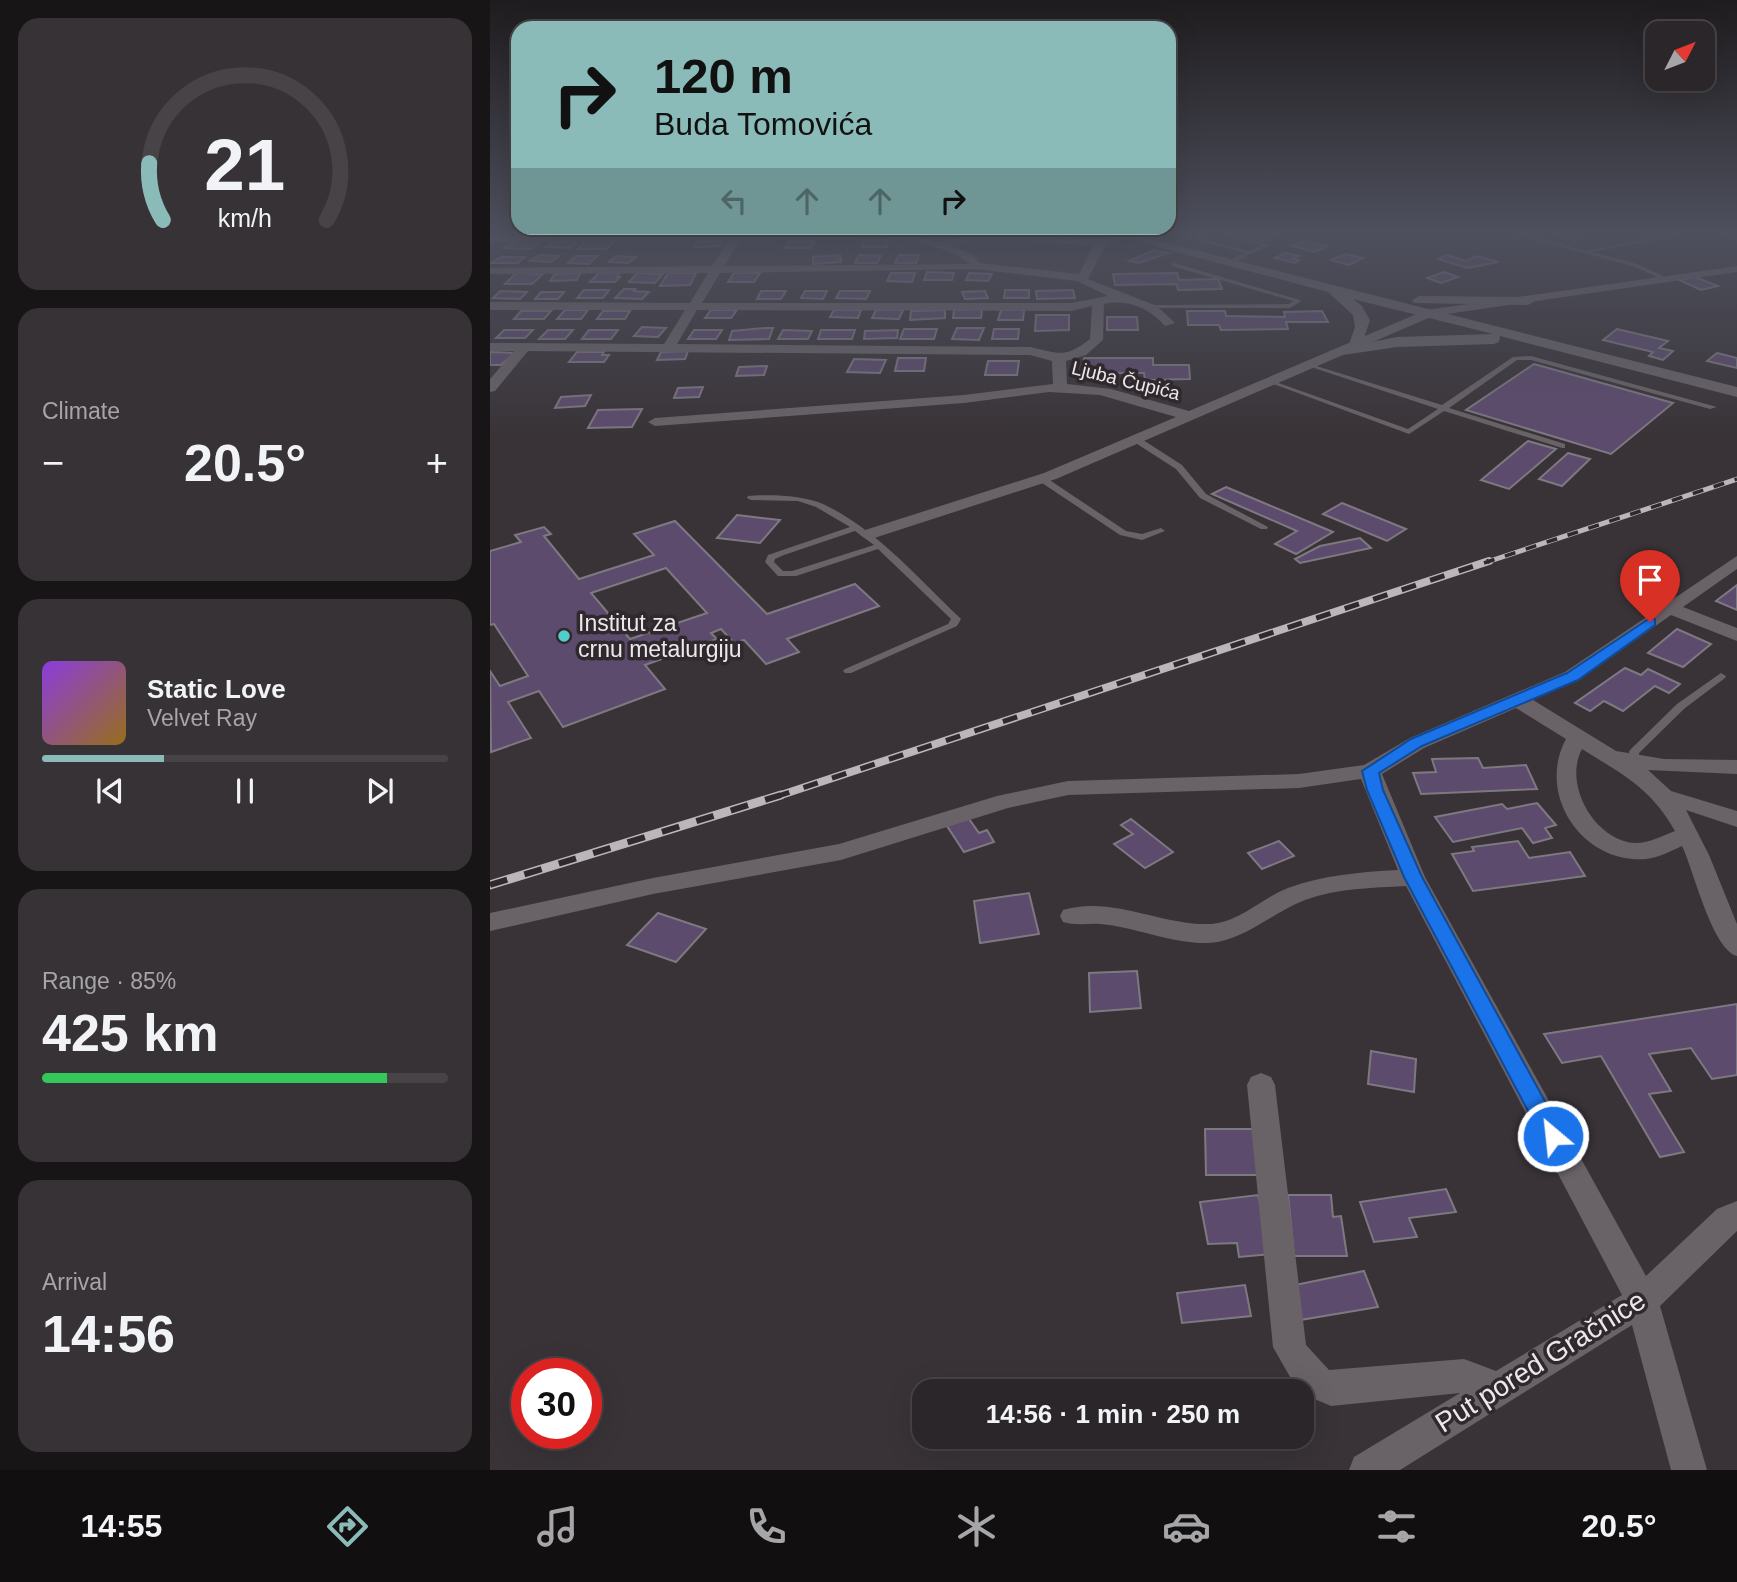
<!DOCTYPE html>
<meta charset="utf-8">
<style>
:root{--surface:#2b2629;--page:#373235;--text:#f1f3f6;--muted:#a6a5a8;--line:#474346;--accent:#8bbbb9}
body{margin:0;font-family:Arial,sans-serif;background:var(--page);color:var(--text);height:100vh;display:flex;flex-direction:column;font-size:26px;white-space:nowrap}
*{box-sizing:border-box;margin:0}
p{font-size:23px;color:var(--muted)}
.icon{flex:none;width:38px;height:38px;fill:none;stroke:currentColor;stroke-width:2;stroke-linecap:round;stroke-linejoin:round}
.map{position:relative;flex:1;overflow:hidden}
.side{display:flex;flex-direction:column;gap:18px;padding:18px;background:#181517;width:490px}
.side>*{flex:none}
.banner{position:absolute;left:21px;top:21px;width:665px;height:214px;border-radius:21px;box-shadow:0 7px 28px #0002,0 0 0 2px var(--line);background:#8bbbb9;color:#111;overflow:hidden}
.needle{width:46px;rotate:48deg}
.tools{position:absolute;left:1155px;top:21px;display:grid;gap:14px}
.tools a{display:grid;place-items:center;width:70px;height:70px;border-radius:14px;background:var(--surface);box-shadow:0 7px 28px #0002,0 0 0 2px var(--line);font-size:35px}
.speed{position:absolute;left:21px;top:1358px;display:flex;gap:14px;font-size:35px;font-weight:700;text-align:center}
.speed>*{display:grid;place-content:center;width:91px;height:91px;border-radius:50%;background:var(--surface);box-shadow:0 7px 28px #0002,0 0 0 2px var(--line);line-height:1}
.speed .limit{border:10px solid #d22;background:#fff;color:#111}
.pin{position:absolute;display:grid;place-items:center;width:60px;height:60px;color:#fff;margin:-72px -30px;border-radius:50% 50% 50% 0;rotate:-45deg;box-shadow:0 0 7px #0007}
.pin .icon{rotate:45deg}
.me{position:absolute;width:77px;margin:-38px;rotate:332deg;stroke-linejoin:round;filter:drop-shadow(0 0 5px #0008)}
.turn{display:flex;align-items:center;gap:24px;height:147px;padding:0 28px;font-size:32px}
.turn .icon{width:91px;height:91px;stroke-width:2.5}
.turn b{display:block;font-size:49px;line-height:60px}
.lanes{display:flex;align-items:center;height:66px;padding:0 28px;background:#0003;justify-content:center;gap:35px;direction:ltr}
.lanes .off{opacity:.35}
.big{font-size:52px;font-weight:700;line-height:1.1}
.side .widget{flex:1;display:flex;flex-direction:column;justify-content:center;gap:10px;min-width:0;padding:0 24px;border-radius:21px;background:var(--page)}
.side .dial{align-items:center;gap:0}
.dial svg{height:182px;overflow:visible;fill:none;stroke:var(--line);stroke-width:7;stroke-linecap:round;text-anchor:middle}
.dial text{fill:var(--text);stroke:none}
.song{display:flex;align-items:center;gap:21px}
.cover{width:84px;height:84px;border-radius:10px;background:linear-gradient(135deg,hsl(270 70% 55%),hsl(40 70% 35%))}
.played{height:7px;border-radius:4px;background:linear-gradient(90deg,var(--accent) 30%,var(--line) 30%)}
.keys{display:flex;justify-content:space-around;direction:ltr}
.heat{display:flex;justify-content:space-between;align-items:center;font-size:38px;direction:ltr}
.charge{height:10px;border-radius:5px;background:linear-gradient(90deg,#34c759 85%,var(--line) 0)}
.trip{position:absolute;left:422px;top:1379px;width:402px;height:70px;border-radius:21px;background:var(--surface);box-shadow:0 7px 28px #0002,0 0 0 2px var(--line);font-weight:700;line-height:70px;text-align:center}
.menu{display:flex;height:112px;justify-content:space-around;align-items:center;background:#110f10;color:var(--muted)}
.menu .icon{width:49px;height:49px}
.menu .on{color:var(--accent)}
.menu b{font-size:32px;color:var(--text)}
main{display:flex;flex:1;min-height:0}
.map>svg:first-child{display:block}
.building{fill:#5d4b6d;stroke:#7d7980;stroke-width:2;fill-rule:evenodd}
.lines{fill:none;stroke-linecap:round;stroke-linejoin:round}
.service{fill:#696367;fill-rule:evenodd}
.minor{fill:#696367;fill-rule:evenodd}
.tertiary{fill:#696367;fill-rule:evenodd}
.rail-far2-casing{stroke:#bab6b9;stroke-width:5}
.rail-far1-casing{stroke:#bab6b9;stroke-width:8}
.rail-casing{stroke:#bab6b9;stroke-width:9}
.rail-far2{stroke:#2f292d;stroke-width:3.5;stroke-dasharray:11;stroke-linecap:butt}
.rail-far1{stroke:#2f292d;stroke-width:5;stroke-dasharray:15;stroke-linecap:butt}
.rail{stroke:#2f292d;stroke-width:6;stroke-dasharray:18;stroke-linecap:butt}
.route{fill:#1a73e8;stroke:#114b97;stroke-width:2}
.poi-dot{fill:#52cdcc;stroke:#2f292d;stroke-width:2.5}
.labels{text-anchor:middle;stroke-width:7;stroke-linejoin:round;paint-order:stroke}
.far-street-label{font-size:19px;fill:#ebe7ea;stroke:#2f292d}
.poi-label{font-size:23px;fill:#ebe7ea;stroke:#2f292d;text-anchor:start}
.near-street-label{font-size:28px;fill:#ebe7ea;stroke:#2f292d}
</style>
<main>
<section class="side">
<div class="widget dial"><svg viewBox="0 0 100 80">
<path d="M14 69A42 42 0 1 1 86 69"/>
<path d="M14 69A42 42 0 0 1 8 44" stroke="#8bbbb9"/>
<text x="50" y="56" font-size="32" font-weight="700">21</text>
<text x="50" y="72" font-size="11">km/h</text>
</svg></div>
<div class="widget"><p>Climate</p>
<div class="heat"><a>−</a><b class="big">20.5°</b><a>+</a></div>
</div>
<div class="widget">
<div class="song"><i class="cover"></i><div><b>Static Love</b><p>Velvet Ray</p></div></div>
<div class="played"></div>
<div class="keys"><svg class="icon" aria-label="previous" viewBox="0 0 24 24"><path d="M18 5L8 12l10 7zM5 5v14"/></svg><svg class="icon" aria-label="pause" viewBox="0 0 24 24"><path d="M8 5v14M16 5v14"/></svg><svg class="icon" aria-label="next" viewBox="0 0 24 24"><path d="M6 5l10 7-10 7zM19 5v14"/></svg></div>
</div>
<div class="widget"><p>Range · 85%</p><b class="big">425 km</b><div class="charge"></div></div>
<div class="widget"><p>Arrival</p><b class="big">14:56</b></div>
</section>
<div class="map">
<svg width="1247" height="1470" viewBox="0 0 1247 1470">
<rect width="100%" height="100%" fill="#393337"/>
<!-- building -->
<g class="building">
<polygon points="420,232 525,232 524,237 493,237 494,233"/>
<polygon points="740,232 791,232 773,240"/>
<polygon points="1059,232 1091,232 1094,234 1092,237 1073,238"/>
<polygon points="96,240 124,241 117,249 88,249"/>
<polygon points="232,240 231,246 205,247 206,242"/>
<polygon points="398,240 397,247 372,247 373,241"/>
<polygon points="24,241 50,242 41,249 14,248"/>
<polygon points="64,241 88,241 80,248 55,247"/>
<polygon points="299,241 325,241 321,248 295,248"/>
<polygon points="814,241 837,246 825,252 802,246"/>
<polygon points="664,250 678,253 649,263 639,261"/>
<polygon points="795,253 809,256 803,259 809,260 805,263 785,258"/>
<polygon points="855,254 873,258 859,265 841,260"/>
<polygon points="49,255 69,256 61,262 40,261"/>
<polygon points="350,255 351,262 323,264 323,257"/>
<polygon points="369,255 391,256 387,263 365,263"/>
<polygon points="409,255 429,255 426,263 405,263"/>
<polygon points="957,255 975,261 987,256 1008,262 978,268 948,259"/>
<polygon points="86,256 107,256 99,264 78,263"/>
<polygon points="126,256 146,257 138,263 119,262"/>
<polygon points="12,257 35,257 28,263 0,263"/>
<polygon points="437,272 464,273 462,280 434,280"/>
<polygon points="954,272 968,277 951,283 937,278"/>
<polygon points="26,273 53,274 42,284 15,284"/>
<polygon points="90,273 87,280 60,281 65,274"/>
<polygon points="109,273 130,273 127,277 130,277 125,282 100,282"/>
<polygon points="147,273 173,274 165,283 139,282"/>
<polygon points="178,273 206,273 200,285 170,286"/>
<polygon points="244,273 270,273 264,282 238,282"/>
<polygon points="401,273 425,273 422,282 397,281"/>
<polygon points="479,273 502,274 498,281 476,280"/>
<polygon points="687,273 689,280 728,279 732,289 688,290 686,284 625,285 623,274"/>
<polygon points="1205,277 1228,286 1211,290 1189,280"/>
<polygon points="134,289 145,289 143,291 159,292 152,299 125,298"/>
<polygon points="94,290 119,290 113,298 87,298"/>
<polygon points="515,290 539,290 539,298 514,298"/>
<polygon points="583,290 585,298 547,299 546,291"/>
<polygon points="10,291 37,292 30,299 3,298"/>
<polygon points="271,291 296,291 291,299 267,299"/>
<polygon points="315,291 337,291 333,299 311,298"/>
<polygon points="350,291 380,291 376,299 346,298"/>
<polygon points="495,291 498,298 475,299 472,292"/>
<polygon points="51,292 74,292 68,299 45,299"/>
<polygon points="492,309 491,318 463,318 464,310"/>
<polygon points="75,310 98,310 91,319 67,319"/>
<polygon points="221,310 247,310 241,318 215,318"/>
<polygon points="344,310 371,310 368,318 340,317"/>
<polygon points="386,310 413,310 409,319 382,318"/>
<polygon points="455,310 455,318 420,320 421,311"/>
<polygon points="511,310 534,310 533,320 508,320"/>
<polygon points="31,311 61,311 54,319 24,319"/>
<polygon points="113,311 140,311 135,319 107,319"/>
<polygon points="697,311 735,311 736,316 795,317 794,312 832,311 838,322 796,322 798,329 731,330 729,325 698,325"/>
<polygon points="546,315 579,315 579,330 545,331"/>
<polygon points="617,317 647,317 648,330 617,330"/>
<polygon points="152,327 176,328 168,337 144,336"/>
<polygon points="275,328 283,328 279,339 239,340 242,331"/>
<polygon points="467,328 494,328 489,340 462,339"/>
<polygon points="414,329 447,329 444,339 410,339"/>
<polygon points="504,329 529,329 528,339 502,339"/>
<polygon points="1127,329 1178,341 1169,348 1183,351 1173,360 1159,356 1163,352 1113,340"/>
<polygon points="14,330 43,330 35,338 6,338"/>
<polygon points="58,330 83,330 75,339 49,339"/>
<polygon points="99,330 128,330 121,339 92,339"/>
<polygon points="204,330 232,330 226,339 198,339"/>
<polygon points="293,330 322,331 318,339 288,339"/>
<polygon points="331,330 365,330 362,339 328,339"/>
<polygon points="408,330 407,338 374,339 375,331"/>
<polygon points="198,351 195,359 167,360 171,352"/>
<polygon points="0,352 25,353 11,365 0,365"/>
<polygon points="87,352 114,352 112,355 119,355 114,362 79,362"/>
<polygon points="1227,353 1247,358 1247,368 1217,361"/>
<polygon points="408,358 436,358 434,371 405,371"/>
<polygon points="594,358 663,358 663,365 699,365 700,379 655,380 654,373 594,373"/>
<polygon points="364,359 396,360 390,373 357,372"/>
<polygon points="498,361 529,361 527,375 495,375"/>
<polygon points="1044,364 1183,403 1121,454 976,410"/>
<polygon points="277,366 274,375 246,376 249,367"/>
<polygon points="213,387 209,397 184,398 188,388"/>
<polygon points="101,395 95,406 65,408 71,397"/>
<polygon points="152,409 142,427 98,428 108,410"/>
<polygon points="1038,441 1066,449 1019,489 991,480"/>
<polygon points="1078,453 1100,459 1072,486 1049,479"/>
<polygon points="736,487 843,532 806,554 785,544 807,531 722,494"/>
<polygon points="852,503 916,529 897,541 833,514"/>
<polygon points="247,515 290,520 270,543 227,538"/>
<path d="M185 521 277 614 365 584 389 606 297 639 309 652 276 664 254 640 244 643 231 629 221 633 227 639 155 665 175 689 73 727 49 691 18 702 41 738 1 752 0 671 10 686 38 676 4 624 0 625V551L31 542 25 535 54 527 61 534 54 536 89 579 164 555 144 534ZM176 568 217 613 140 639 101 593Z"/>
<polygon points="870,538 881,548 810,563 805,559 830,546"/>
<polygon points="1247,585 1247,610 1226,601"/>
<polygon points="1187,629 1221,644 1193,667 1158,653"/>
<polygon points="1135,668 1151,675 1158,669 1190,684 1179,693 1165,686 1133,711 1114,701 1100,711 1085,703"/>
<polygon points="988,758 993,768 1036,765 1047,789 931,794 923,773 946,772 942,759"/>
<polygon points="1047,803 1066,825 1055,828 1062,838 1043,843 1032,828 963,842 945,817 1012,804 1017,809"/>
<polygon points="477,816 489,833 497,830 504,842 474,852 455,823"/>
<polygon points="641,819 683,852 655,868 624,844 643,834 631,825"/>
<polygon points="789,841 804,856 772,869 758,853"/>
<polygon points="1028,841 1039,858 1080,852 1095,876 983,891 962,854 984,851 982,847"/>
<polygon points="539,893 549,934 490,943 484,901"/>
<polygon points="168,913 216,929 186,962 137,945"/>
<polygon points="647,971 651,1008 600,1012 599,973"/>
<polygon points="1247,1004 1247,1075 1222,1079 1201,1048 1159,1054 1181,1091 1159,1094 1194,1152 1170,1157 1111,1056 1072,1063 1054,1034"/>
<polygon points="881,1051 926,1059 924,1092 878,1084"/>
<polygon points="715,1129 765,1129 769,1175 716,1175"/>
<polygon points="956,1189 966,1212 919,1218 927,1237 884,1242 870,1202"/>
<polygon points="768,1195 783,1254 749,1257 747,1243 718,1244 710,1202"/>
<polygon points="798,1195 841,1195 843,1217 851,1216 857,1256 804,1256"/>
<polygon points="874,1271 888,1307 810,1320 800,1286"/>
<polygon points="755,1285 761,1316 692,1323 687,1293"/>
</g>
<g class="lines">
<!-- service -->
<g class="service">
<polygon points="558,232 568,232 591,240 588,242"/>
<polygon points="678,232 688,232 759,251 772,245 724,232 734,232 780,245 738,265 735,263 736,262 754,253"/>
<polygon points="1016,232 1026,232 1096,251 1190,232 1203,232 1102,252 1147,264 1180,279 1180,281 1178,282 1143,266"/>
<polygon points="684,263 810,300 811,301 800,308 661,308 660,307 663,305 799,304 803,301 682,266 682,264"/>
<polygon points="1041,356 1227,407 1220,409 1041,360 1027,360 959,408 1075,444 1075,448 1072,448 954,411 919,434 778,382 783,381 918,429 948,409 815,365 820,364 952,405 1023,357"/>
<polygon points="644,438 650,438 692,465 716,494 778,527 777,529 771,529 710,498 686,469 644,442"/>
<polygon points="549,477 555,477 636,531 652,534 671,528 675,531 652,540 630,535 549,481"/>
<path d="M258 496C280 494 313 495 333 504 385 528 428 578 469 617L471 619 467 626 361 673H355L353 671 355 669 458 624 461 619 388 549 306 576H288L275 562 278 555 360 527 326 507 308 501 261 500 257 498ZM365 531 384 545 302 571H293L284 562 285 559 294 555Z"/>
<polygon points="1231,673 1236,676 1235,678 1195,708 1149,753 1150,761 1149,763 1141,763 1139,752 1140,750 1187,704"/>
</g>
<!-- minor -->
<g class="minor">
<path d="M243 232H404L447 242 486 235 612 239 637 234V238L616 244 598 279 667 306 685 323 675 326C658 307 638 299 614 304L613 340 596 355 576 361 577 384 621 389 699 411 936 310 1247 266V272L943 316 566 479 378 540 370 535 372 531 554 473 686 417 610 395 559 392 474 403 165 426 158 422 165 418 474 395 563 384 562 361 540 355 38 351 5 391 0 392V379L24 351H0V343L174 344 195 310H0V302L200 303 218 273 0 274V268L222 266 238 241 0 242V236ZM397 237C418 242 464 247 479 264L234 266 249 241ZM486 241 604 245 589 274 490 263 482 254 460 246ZM485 269 587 281 618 296 581 303H212L230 273ZM602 306 600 339C576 358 569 354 541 347L187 344 207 310 581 311Z"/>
<polygon points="1230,232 1247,234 1247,242"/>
<path d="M1247 556V569L1193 607 1247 628V641L1181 615 1089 680 1043 700 1126 751 1174 759 1247 760V774L1158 770 1181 791 1247 811V827L1196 810 1219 855 1247 924V956C1222 949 1204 871 1192 846 1181 851 1168 858 1156 859 1092 864 1046 794 1076 739L1026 708 934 748 892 774 935 877 1156 1276 1227 1209 1247 1201V1231L1170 1306 1217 1470H1181L1142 1325 910 1470H859L864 1457 970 1393 841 1406 822 1398 804 1384 783 1347 757 1085 761 1077 771 1073 781 1077 785 1085 816 1345 839 1370 974 1359 1006 1371 1132 1295 916 886C881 888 848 888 815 900 784 912 761 935 728 942 693 948 646 927 611 924 598 923 586 926 573 922L570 916 573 910C622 895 672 926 721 924 750 922 772 898 798 888 834 875 870 872 908 870L871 779 809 788 578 795 518 808 351 860 163 894 0 931V913L163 878 349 844 507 796 578 781 809 774 874 765 920 738 1075 672ZM1092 749C1132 774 1161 788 1185 831 1169 837 1155 846 1137 842 1101 833 1074 783 1092 749Z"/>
</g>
<!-- tertiary -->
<g class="tertiary">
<path d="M612 232H634L1247 387V397L1010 336 1009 342 1004 344 907 347 839 357V351L858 347 865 327 863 315 838 292ZM863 299 1003 334 907 337 872 344 880 320 872 306Z"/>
<polygon points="929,296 1038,297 1045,301 1038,305 924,303 922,300"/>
</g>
<defs>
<polyline id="rail-far2" points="994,563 1247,479"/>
<polyline id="rail-far1" points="285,797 999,561"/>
<polyline id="rail" points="0,885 291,795"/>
</defs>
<!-- rail-far2 casing -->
<use href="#rail-far2" class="rail-far2-casing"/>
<!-- rail-far1 casing -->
<use href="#rail-far1" class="rail-far1-casing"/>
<!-- rail casing -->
<use href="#rail" class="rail-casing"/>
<!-- rail-far2 -->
<use href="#rail-far2" class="rail-far2"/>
<!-- rail-far1 -->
<use href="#rail-far1" class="rail-far1"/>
<!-- rail -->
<use href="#rail" class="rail"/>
</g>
<!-- sky -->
<linearGradient id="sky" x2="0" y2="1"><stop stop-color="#1f1c1e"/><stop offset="0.53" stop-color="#4e505e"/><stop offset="1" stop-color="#4e505e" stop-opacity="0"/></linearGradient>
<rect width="1247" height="438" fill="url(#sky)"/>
<!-- route -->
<polygon class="route" points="1160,618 1165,619 1165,625 1088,680 932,746 889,773 893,790 932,877 1074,1136 1071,1143 1063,1146 1055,1143 914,877 877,790 872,771 921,739 1077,673"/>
<!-- markers -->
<circle class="poi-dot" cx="74" cy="636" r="7"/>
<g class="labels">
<!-- far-street labels -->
<g class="far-street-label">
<text transform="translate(636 380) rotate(14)" y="7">Ljuba Čupića</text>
</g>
<!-- poi labels -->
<g class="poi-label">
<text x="88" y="631">Institut za<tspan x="88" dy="26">crnu metalurgiju</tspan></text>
</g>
<!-- near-street labels -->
<g class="near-street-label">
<text transform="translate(1050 1361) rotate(-32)" y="10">Put pored Gračnice</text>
</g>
</g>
</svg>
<div class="tools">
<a><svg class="needle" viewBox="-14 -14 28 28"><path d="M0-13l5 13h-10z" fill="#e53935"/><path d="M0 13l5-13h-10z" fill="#a6a5a8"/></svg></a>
</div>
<div class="speed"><div class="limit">30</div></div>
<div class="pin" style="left:1160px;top:622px;background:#d93025"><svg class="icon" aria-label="arrive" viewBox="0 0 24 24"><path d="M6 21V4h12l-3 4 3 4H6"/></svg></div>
<svg class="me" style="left:1063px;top:1136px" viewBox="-20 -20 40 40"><circle r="17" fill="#1a73e8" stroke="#fff" stroke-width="3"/><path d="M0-11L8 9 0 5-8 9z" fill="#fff"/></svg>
<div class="trip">14:56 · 1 min · 250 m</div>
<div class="banner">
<div class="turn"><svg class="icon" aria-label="right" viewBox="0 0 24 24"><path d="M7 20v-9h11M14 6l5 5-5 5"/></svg><div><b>120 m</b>Buda Tomovića</div></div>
<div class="lanes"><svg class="icon off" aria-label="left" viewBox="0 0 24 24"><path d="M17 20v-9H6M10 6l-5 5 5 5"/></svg><svg class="icon off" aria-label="ahead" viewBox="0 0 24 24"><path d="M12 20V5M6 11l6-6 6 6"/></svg><svg class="icon off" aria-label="ahead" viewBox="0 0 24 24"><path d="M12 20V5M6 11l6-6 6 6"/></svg><svg class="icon" aria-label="right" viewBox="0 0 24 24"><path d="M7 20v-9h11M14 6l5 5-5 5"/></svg></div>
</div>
</div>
</main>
<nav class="menu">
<b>14:55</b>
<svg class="icon on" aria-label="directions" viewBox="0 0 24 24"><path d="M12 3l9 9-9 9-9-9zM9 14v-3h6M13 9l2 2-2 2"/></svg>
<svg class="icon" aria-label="music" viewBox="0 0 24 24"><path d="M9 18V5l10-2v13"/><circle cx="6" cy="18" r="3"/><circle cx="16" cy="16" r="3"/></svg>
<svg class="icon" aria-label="phone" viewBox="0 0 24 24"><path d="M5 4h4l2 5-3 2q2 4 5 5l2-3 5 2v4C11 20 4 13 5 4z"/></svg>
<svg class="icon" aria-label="climate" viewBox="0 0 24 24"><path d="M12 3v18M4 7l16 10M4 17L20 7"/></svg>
<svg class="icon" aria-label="car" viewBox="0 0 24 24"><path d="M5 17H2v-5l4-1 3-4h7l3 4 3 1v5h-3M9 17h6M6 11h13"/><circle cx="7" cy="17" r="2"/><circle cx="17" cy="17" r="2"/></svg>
<svg class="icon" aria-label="filters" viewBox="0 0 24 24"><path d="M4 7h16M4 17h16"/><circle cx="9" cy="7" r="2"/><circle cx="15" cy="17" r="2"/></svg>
<b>20.5°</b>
</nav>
